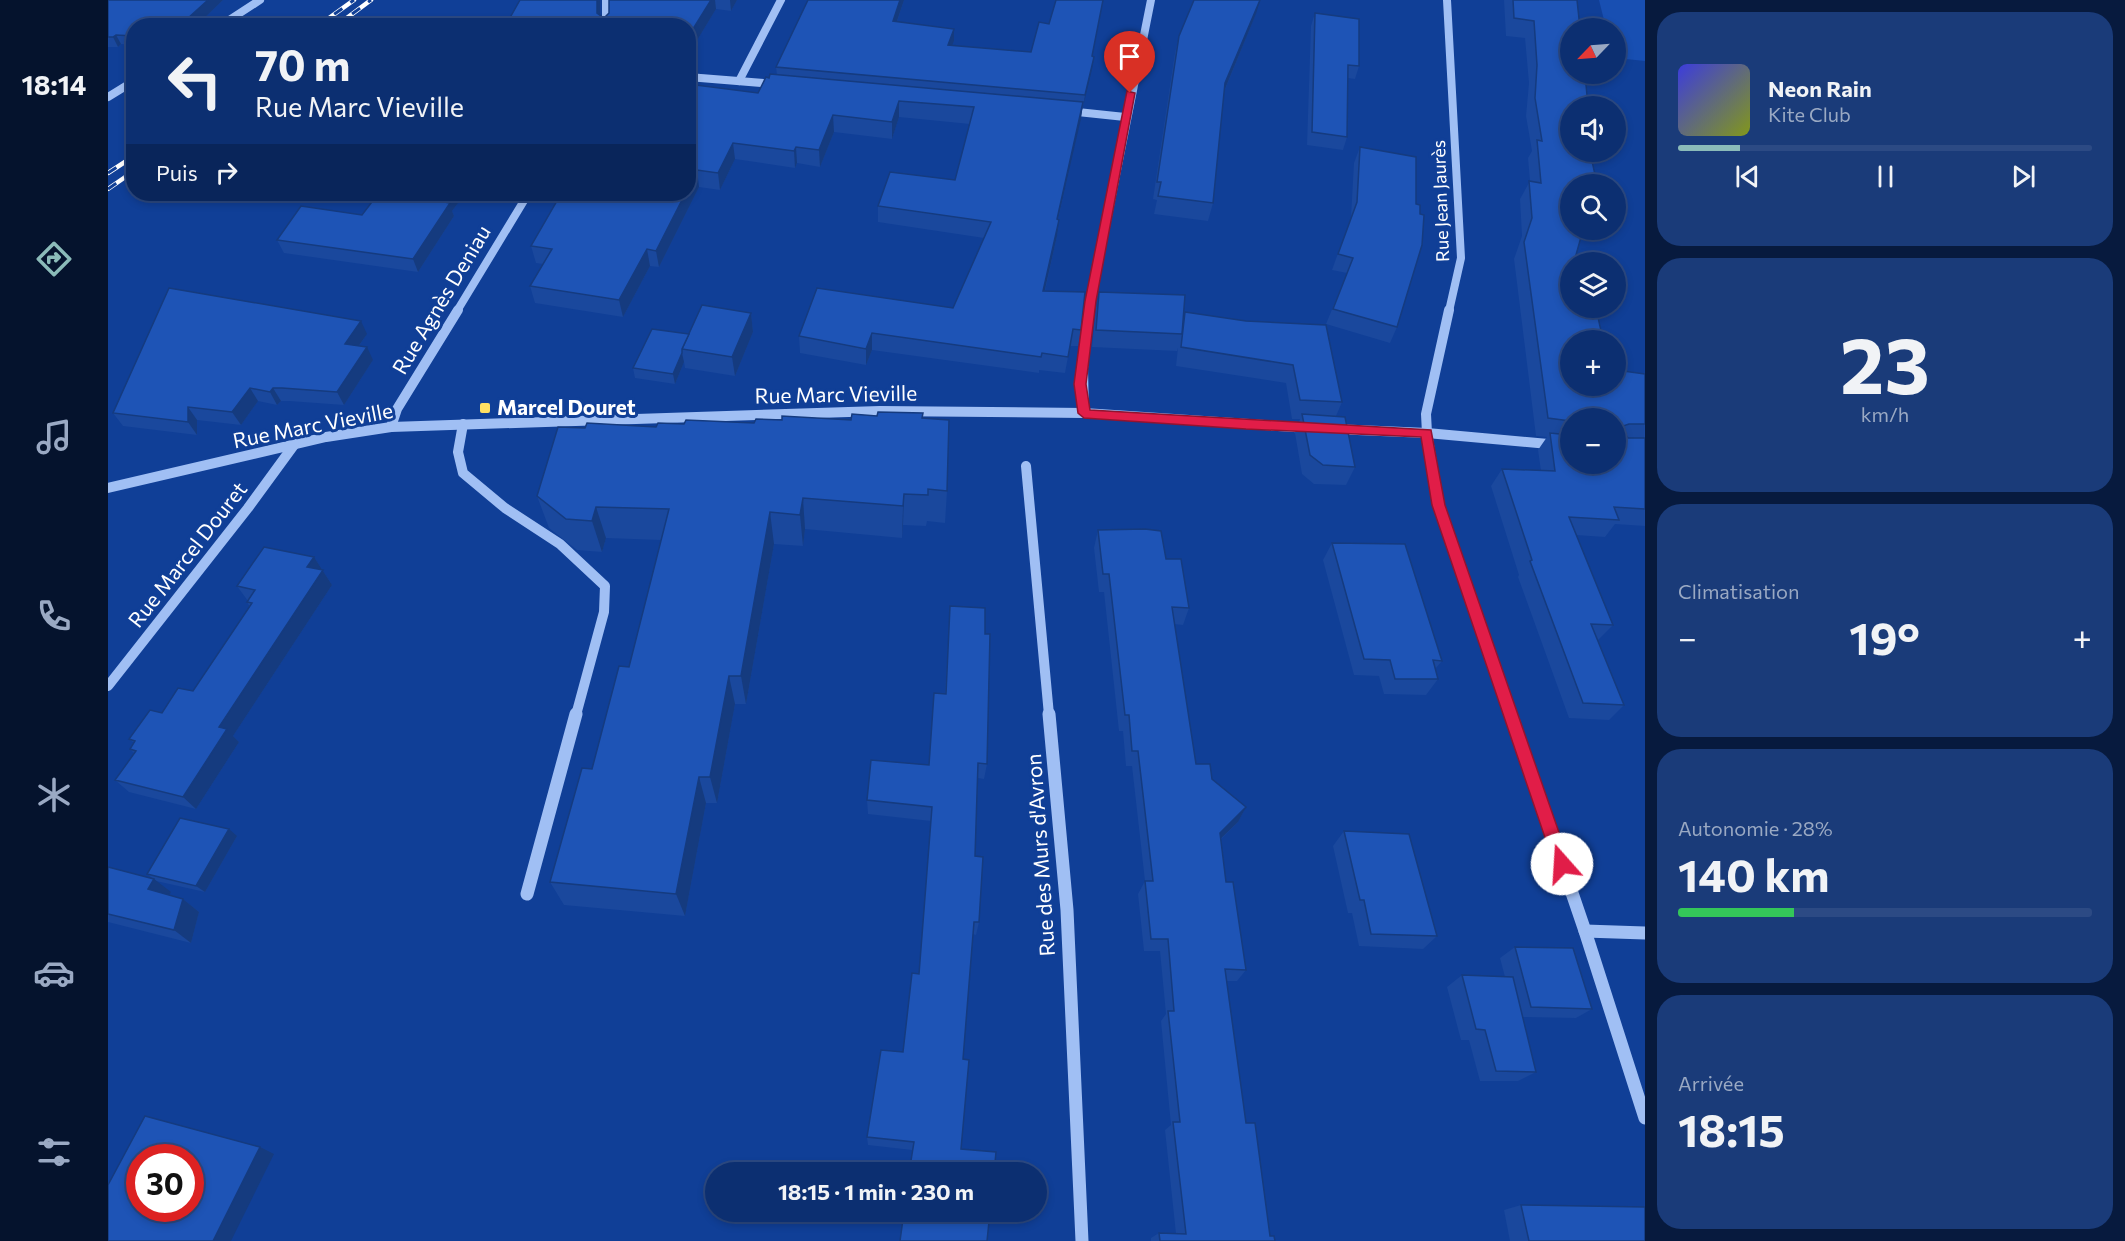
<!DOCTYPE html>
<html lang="fr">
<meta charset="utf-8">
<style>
:root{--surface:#0c2f71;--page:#1a3b79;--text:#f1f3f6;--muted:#9aa9c3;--line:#2c4a84;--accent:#8bbbb9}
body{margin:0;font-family:Commissioner,sans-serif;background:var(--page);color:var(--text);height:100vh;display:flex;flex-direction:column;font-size:22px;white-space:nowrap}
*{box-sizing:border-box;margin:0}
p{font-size:20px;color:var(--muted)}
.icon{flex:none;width:33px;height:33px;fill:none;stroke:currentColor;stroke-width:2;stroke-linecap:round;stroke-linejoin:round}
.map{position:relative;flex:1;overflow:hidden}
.sheet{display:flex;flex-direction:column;gap:12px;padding:12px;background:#071a3e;width:480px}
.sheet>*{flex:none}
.banner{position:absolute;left:18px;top:18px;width:570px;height:183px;border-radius:24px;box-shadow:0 3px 9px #0003,0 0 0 2px var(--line);background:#0c2f71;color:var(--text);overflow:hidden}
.needle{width:39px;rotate:245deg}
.controls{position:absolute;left:1452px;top:18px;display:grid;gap:12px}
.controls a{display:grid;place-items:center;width:66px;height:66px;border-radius:50%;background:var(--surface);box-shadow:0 3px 9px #0003,0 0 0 2px var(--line);font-size:30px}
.speed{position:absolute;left:18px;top:1144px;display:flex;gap:12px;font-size:30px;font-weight:700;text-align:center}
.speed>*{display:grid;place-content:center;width:78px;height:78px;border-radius:50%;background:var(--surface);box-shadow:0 3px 9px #0003,0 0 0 2px var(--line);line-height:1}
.speed .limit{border:9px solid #d22;background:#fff;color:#111}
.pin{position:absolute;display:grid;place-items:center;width:51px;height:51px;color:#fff;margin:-62px -26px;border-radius:50% 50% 50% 0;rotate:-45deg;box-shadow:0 0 6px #0007}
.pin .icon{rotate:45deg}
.me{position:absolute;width:66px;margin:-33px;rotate:341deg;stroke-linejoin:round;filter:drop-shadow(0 0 4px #0008)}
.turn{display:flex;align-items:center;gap:21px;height:126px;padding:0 30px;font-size:27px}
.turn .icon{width:78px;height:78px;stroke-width:2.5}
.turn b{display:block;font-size:42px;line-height:51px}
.then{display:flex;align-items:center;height:57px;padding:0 30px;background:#0003;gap:12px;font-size:22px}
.big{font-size:45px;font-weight:700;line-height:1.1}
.sheet .widget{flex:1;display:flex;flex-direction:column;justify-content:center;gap:9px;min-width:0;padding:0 21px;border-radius:24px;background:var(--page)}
.sheet .dial{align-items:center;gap:0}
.dial b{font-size:78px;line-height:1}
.song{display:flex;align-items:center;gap:18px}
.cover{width:72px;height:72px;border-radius:9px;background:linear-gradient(135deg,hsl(240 70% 55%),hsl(70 70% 35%))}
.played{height:6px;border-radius:3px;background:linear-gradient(90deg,var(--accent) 15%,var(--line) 15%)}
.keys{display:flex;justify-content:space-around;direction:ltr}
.heat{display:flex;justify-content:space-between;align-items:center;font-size:33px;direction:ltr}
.charge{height:9px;border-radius:4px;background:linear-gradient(90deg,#34c759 28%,var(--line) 0)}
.trip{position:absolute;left:597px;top:1162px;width:342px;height:60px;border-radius:30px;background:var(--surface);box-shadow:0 3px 9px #0003,0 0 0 2px var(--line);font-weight:700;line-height:60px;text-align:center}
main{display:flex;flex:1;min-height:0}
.menu{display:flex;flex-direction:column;width:108px;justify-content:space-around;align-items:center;background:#05132d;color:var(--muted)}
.menu .icon{width:42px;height:42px}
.menu .current{color:var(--accent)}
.menu b{font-size:27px;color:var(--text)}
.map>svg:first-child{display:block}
.green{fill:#184fb2}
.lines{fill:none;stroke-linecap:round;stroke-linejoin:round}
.minor-far2{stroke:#a0bff4;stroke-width:8}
.minor-far1{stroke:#a0bff4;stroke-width:10}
.minor{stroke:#a0bff4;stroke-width:13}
.rail-casing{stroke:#fff;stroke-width:4.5}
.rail{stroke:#103f97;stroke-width:3;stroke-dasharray:10;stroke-linecap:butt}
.wall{fill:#1a489d;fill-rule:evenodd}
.shaded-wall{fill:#153b7f}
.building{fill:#1e54b6;stroke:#153b7f;stroke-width:1.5;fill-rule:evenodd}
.route{fill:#e11d48;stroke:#92132f;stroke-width:1.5}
.poi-dot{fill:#ffe063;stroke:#103f97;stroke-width:2}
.labels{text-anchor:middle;stroke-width:6;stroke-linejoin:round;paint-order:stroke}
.far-street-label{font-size:18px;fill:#fff;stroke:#103f97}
.street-label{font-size:21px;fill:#fff;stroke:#103f97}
.poi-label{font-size:21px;font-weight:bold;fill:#fff;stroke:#103f97;text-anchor:start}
</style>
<main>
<nav class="menu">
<b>18:14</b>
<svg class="icon current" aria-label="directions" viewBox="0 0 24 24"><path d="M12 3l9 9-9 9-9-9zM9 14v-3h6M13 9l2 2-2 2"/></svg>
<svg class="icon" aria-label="music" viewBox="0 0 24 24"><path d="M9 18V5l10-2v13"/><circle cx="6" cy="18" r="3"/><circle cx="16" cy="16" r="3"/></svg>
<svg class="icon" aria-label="phone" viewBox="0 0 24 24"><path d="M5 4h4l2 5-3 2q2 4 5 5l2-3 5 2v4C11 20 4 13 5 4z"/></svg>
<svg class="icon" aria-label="climate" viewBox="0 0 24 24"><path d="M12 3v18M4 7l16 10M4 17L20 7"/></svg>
<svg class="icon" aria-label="car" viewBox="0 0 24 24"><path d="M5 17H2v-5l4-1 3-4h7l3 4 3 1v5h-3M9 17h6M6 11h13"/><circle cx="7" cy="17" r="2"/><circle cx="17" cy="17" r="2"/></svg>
<svg class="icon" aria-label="filters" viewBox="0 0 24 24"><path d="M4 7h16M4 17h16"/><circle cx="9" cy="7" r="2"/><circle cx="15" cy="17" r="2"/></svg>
</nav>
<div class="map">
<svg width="1537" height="1241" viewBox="0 0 1537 1241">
<rect width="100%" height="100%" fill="#103f97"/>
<!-- green -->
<polygon class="green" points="1491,0 1537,0 1537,61 1508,58 1508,28 1498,28"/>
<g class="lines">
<!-- minor-far2 -->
<g class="minor-far2">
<polyline points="498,0 498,26"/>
<polyline points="1339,0 1353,258 1341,311"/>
<polyline points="112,26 152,0"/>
<polyline points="580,77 667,84"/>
<polyline points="631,81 673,0"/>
<polyline points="0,97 26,81"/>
<polyline points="960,111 1017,117"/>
<polyline points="349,311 420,194"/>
<polyline points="981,311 1043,0"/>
</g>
<!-- minor-far1 -->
<g class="minor-far1">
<polyline points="1341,310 1318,414 1319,433 1331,505 1403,715"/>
<polyline points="976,413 975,368 981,310"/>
<polyline points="355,424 350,452 355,473 397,508 452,544 497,586 496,612 468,715"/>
<polyline points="283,427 289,409 350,310"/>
<polyline points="1226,429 1319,433 1462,446"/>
<polyline points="918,466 941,715"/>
<polyline points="0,488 218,437 283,427 772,411 976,413 1201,428"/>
<polyline points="0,686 140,508 186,445"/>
</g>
<!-- minor -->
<g class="minor">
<polyline points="941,714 959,910 974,1241"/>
<polyline points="1403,714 1477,931 1537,1118"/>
<polyline points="419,894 468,714"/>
<polyline points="1477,931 1537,933"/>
</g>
<defs>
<g id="rail">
<polyline points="210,26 246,0"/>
<polyline points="228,26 263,0"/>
<polyline points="0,173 26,156"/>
<polyline points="0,189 26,171"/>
</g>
</defs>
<!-- rail casing -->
<use href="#rail" class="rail-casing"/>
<!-- rail -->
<use href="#rail" class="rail"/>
</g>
<!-- wall -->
<g class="wall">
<polygon points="0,0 115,0 88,26 26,26 26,45 13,44 10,47 0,47"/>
<polygon points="492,0 492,15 496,18 501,13 501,0 629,0 623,11 608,9 582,52 580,52 580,26 399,26 399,23"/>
<polygon points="796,0 789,22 846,29 846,41 844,45 986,57 950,220 949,236 937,291 973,330 970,346 962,346 957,373 931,370 931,373 764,350 758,365 692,353 691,336 845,308 876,238 770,222 770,206 847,180 862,124 791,117 784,139 726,132 712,167 689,163 687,168 627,159 612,190 591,187 551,267 542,266 515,317 427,303 422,286 435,264 428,263 423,246 580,84 650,93 661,78 669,75 668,67"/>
<path d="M1396 0H1469L1480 106H1462L1458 292 1462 386 1537 374V526L1507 524 1497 537 1468 535 1505 625 1490 640 1516 705 1501 720 1461 718 1410 577 1411 575 1383 486 1394 469 1433 471 1430 450 1439 437 1428 436 1406 259 1414 236 1412 199 1422 181 1420 158 1424 151 1418 116 1421 83 1417 38 1398 36ZM1462 418H1508L1462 464Z"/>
<polygon points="1207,13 1251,66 1247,79 1240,78 1239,137 1235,150 1199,145 1203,26"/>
<polygon points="1148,14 1116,92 1105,203 1100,221 1046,214 1049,200 1045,199 1067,53 1071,36"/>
<polygon points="1252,147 1289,327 1282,343 1218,324 1239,273 1224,270 1243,217 1246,163"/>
<polygon points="270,194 357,194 344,211 346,216 310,272 176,253 169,240 254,215"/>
<polygon points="991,292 1075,317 1138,321 1234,402 1228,416 1247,467 1238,485 1206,484 1194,474 1187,433 1192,419 1184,419 1178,383 1068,366 1070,348 1069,351 984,347 988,309"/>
<polygon points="643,313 645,332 627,376 577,368 576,362 567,384 527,378 525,368 581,334"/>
<polygon points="259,334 251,346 265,360 236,405 181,401 173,401 169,405 150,401 133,425 89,420 89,435 15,426 5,413"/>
<polygon points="814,418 839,491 837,523 819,521 818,526 795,525 794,538 697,529 695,546 666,544 638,704 627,704 609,803 598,803 577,916 456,905 442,882 521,667 553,540 498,538 494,552 469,550 441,528 429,496 477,428 548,427 576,424 646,423 674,420 743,420"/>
<polygon points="990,530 1058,559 1081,608 1075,625 1066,624 1088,764 1104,779 1138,807 1130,822 1113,839 1118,882 1138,970 1129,981 1119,981 1138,1123 1162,1236 1167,1241 1043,1241 1043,1238 1051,1233 1068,1234 1057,1130 1063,1125 1053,1021 1058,1014 1052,951 1036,951 1030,894 1037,881 1024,766 1018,766 1015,731 1011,731 996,592 991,592 986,548"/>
<polygon points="1224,543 1334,661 1327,669 1330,679 1318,695 1276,694 1271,676 1246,675 1215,560"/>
<polygon points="206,557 224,585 125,736 131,742 88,809 21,792 7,780 26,753 22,749 26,743 21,739 54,713 85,691 142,607 139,602 140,601 129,586"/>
<polygon points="842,606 879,764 876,779 870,778 867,856 871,922 868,935 865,934 804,1150 760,1145 759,1137 795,1052 811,974 823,821 760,814 759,800 821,765 837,694"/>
<polygon points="1236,831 1329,936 1315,949 1251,946 1244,913 1240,913 1225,846"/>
<polygon points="129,836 97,892 48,881 39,874"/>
<polygon points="0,867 63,892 61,895 75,899 91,912 83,943 0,922"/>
<polygon points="1407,947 1484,1009 1468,1018 1414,1017 1428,1072 1410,1081 1372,1081 1361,1040 1353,1040 1339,987 1354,975 1397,977 1392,958"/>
<polygon points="1413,1205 1537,1241 1402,1241 1396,1210"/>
</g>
<!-- shaded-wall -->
<g class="shaded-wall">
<polygon points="100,0 115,0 88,26 70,26"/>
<polygon points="489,0 492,0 492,26 489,13"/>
<polygon points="603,0 607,0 608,9 582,52 580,37"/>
<polygon points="622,0 629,0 623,11"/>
<polygon points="792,0 796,0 785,33 785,21"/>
<polygon points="1152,0 1148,14 1112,101 1117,83"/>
<polygon points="846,29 846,41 839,57 840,45"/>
<polygon points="8,35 13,44 10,47 5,37"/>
<polygon points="986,57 984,69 975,107 977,95"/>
<polygon points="791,101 791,117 784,139 784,122"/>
<polygon points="975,102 973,119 946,236 949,219"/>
<polygon points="725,115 726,132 712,167 711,150"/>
<polygon points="625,143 627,159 612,190 610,173"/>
<polygon points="688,147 689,163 687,168 686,151"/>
<polygon points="589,170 591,187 551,267 548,251 577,194 580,194 580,187"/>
<polygon points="342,194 357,194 344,211 346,216 310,272 305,259 336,202"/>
<polygon points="951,220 949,236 933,307 935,291"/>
<polygon points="539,249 542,266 515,317 511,300"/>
<polygon points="643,313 645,332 627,376 624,357"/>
<polygon points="253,321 259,334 243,357 237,344"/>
<polygon points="764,333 764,350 758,365 758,349"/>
<polygon points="259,347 265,360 236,405 229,392"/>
<polygon points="574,353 576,362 567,384 565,374"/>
<polygon points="142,388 150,401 133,425 124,412"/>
<polygon points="165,388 173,401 169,405 162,392"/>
<polygon points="80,407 89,420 89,435 80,422"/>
<polygon points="796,494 795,525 794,538 795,506"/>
<polygon points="695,498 697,529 695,546 692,515"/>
<polygon points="488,507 498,538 494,552 484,521"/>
<polygon points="662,512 666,544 638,704 633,676"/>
<polygon points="206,557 224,585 125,736 131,742 88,809 75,797 111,727 199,567"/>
<polygon points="621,676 627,704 609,803 602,777"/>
<polygon points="591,777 598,803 577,916 568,894"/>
<polygon points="1138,807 1130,822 1104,847 1112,833"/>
<polygon points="121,829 129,836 97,892 88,886"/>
<polygon points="46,879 63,892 57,902 40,889"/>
<polygon points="75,899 91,912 83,943 66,930"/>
<polygon points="152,1147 166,1154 123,1241 105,1241"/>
</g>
<!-- building -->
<g class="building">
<polygon points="0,0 100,0 79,19 70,26 26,26 26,36 8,35 5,37 0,37"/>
<polygon points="412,0 489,0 489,13 496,18 501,13 501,0 603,0 580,37 580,26 481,26 468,24 467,26 425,26 426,25 399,23"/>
<polygon points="700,0 792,0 785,21 846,29 840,45 923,52 931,22 941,24 948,0 995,0 984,56 986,57 977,95 668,67"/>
<polygon points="1086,0 1152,0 1117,83 1105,203 1050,196 1053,182 1049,182 1071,36"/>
<polygon points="1405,0 1469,0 1472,28 1462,28 1462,74 1477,74 1480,106 1472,104 1472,106 1462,106 1462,152 1482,152 1488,179 1487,184 1462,184 1462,230 1475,230 1466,262 1462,262 1462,276 1458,292 1462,292 1462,308 1488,308 1495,340 1462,340 1462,386 1508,386 1508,370 1537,374 1537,424 1521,424 1515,426 1514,431 1520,438 1537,438 1537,509 1506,507 1511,520 1461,517 1505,625 1483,624 1516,705 1475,703 1422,561 1424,560 1394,469 1447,471 1442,433 1462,435 1462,464 1508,464 1508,418 1462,418 1462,421 1440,418 1416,242 1424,218 1421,181 1433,183 1429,140 1434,141 1427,98 1429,65 1426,21 1406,18"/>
<polygon points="1207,13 1251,19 1251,66 1240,65 1239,137 1204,132"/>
<polygon points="662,74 975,102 949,219 951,220 935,291 977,292 973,330 965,329 960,357 934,353 933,357 764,333 758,349 691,336 709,288 845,308 883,222 770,206 782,172 847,180 866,107 791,101 784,122 725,115 711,150 688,147 686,151 625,143 610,173 589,170 580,187 580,84 650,93 658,77 661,78"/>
<polygon points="1252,147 1308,157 1308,204 1312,205 1312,214 1316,215 1314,245 1289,327 1225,309 1245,258 1230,254 1249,202"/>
<polygon points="270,194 342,194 336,202 342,203 305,259 169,240 193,206 254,215"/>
<polygon points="453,194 577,194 548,251 539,249 511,300 422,286 444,249 423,246"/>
<polygon points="61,288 253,321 237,344 259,347 229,392 174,388 165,388 162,392 142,388 124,412 80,407 80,422 5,413"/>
<polygon points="991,292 1077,295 1074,334 988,330"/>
<polygon points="594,305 643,313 624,357 574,349"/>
<polygon points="1077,312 1138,321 1218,325 1234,402 1192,400 1185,365 1073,347"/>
<polygon points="544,329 581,334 574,349 574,353 565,374 525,368"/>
<polygon points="770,412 815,413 814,418 841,420 839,491 820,489 820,495 796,494 795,506 695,498 692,515 662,512 633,676 621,676 602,777 591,777 568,894 442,882 474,768 484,769 511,666 521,667 561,509 488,507 484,521 458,519 429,496 450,427 477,428 479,423 548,427 550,423 576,424 578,420 646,423 648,419 674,420 674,416 743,420 744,414 769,416"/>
<polygon points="1194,414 1237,417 1247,467 1215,465 1202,455"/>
<polygon points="1037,529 1053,531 1058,559 1073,559 1081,608 1064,607 1088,764 1102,764 1104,779 1138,807 1112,833 1118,882 1125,882 1138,970 1117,969 1138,1123 1147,1123 1162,1236 1166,1236 1167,1241 1052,1241 1051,1233 1078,1234 1065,1122 1072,1122 1060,1011 1066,1011 1060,939 1043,939 1037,881 1045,881 1030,751 1024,751 1021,715 1017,715 1001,574 995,574 990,530"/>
<polygon points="1224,543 1297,544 1334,661 1325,660 1330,679 1287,679 1282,660 1256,659"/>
<polygon points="156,547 206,557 199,567 215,570 111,727 119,729 75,797 7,780 28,751 22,749 27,741 21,739 42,710 54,713 70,688 85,691 144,603 139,602 147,590 129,586"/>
<polygon points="842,606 877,608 877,634 882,634 879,764 870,763 867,856 875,857 871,922 866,922 855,1059 861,1060 853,1149 888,1152 886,1173 801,1173 806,1142 759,1137 773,1050 795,1052 804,973 811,974 824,807 759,800 763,760 821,765 826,693 838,694"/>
<polygon points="72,818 121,829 88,886 39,874"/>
<polygon points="1236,831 1301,834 1329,936 1263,934 1256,900 1252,900"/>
<polygon points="0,867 46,879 40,889 75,899 66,930 0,914"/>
<polygon points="1407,947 1465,948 1484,1009 1423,1007"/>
<polygon points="1354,975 1405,977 1428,1072 1388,1071 1377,1030 1368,1029"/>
<path d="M37 1116 152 1147 105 1241H0V1185ZM32 1158H82V1209H32Z"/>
<polygon points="1413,1205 1537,1207 1537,1241 1421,1241"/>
<polygon points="796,1212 882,1212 879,1241 792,1241"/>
</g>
<!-- route -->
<polygon class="route" points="1019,91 1027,93 988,301 978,384 982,410 1323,430 1337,505 1462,864 1459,869 1454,872 1448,869 1446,864 1324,505 1313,437 1138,429 976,418 970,413 966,384 977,301"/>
<!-- markers -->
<rect class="poi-dot" x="371" y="402" width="12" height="12" rx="3"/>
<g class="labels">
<!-- far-street labels -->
<g class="far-street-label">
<text transform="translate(1333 201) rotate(-92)" y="6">Rue Jean Jaurès</text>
</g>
<!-- street labels -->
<g class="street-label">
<text transform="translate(334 300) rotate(-59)" y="7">Rue Agnès Deniau</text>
<text transform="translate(728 395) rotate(-1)" y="7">Rue Marc Vieville</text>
<text transform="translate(205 426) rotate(-11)" y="7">Rue Marc Vieville</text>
<text transform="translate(80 555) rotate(-52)" y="7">Rue Marcel Douret</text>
<text transform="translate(933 855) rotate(-94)" y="7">Rue des Murs d'Avron</text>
</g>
<!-- poi labels -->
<g class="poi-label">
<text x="389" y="415">Marcel Douret</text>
</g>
</g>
</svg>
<div class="controls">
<a><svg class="needle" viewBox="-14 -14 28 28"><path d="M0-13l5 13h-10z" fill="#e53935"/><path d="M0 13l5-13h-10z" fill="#9aa9c3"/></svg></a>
<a><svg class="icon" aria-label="sound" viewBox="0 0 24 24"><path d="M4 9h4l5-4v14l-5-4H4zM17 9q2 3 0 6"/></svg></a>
<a><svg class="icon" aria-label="search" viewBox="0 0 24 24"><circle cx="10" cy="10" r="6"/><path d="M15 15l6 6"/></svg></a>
<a><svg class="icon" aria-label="layers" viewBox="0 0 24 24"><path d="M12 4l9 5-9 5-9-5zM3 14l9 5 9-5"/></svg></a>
<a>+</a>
<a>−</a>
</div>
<div class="speed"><div class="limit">30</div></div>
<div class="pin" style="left:1022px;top:93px;background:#d93025"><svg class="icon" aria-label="arrive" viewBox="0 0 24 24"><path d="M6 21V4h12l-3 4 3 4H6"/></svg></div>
<svg class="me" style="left:1454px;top:864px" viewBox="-20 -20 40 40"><circle r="19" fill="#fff"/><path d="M0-13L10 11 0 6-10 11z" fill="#e11d48"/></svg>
<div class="trip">18:15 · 1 min · 230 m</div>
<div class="banner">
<div class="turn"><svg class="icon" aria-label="left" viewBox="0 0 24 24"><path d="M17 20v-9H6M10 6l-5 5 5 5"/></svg><div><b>70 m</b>Rue Marc Vieville</div></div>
<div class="then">Puis<svg class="icon" aria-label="right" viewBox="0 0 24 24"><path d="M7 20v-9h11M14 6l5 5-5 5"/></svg></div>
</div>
</div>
<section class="sheet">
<div class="widget">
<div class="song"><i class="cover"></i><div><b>Neon Rain</b><p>Kite Club</p></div></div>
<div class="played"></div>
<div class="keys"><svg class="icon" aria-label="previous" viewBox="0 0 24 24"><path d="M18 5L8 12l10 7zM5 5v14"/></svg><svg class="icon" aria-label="pause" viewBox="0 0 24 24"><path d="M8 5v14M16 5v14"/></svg><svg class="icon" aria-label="next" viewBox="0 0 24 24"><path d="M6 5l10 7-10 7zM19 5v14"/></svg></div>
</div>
<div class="widget dial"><b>23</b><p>km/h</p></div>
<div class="widget"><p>Climatisation</p>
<div class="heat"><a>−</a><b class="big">19°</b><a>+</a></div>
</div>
<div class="widget"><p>Autonomie · 28%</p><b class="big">140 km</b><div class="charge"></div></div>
<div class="widget"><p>Arrivée</p><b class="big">18:15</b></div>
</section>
</main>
